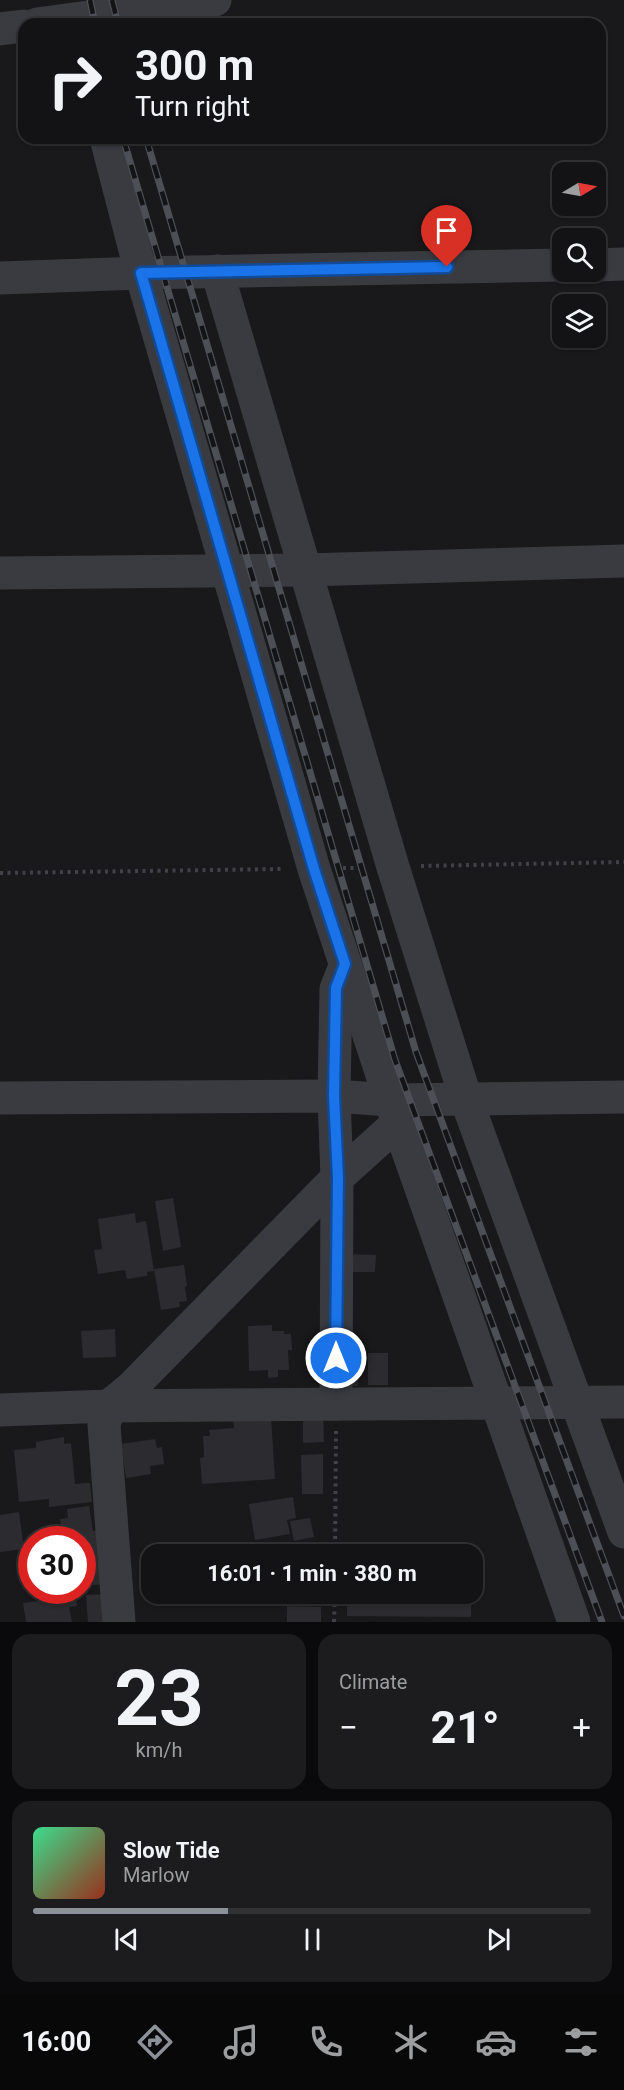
<!DOCTYPE html>
<meta charset="utf-8">
<style>
:root{--surface:#131315;--page:#1c1c1e;--text:#f1f3f6;--muted:#9d9ea0;--line:#323234;--accent:#8c9099}
body{margin:0;font-family:Roboto,sans-serif;background:var(--page);color:var(--text);height:100vh;display:flex;flex-direction:column;font-size:22px;white-space:nowrap}
*{box-sizing:border-box;margin:0}
p{font-size:20px;color:var(--muted)}
.icon{flex:none;width:33px;height:33px;fill:none;stroke:currentColor;stroke-width:2;stroke-linecap:round;stroke-linejoin:round}
.map{position:relative;height:1622px;overflow:hidden}
.details{display:flex;flex-direction:column;gap:12px;padding:12px;background:#0a0a0c;flex:1}
.details>*{flex:none}
.banner{position:absolute;left:18px;top:18px;width:588px;height:126px;border-radius:18px;box-shadow:0 2px 4px #0004,0 0 0 2px var(--line);background:#131315;color:var(--text);overflow:hidden}
.needle{width:39px;rotate:80deg}
.fabs{position:absolute;left:552px;top:162px;display:grid;gap:12px}
.fabs a{display:grid;place-items:center;width:54px;height:54px;border-radius:12px;background:var(--surface);box-shadow:0 2px 4px #0004,0 0 0 2px var(--line);font-size:30px}
.speed{position:absolute;left:18px;top:1526px;display:flex;gap:12px;font-size:30px;font-weight:700;text-align:center}
.speed>*{display:grid;place-content:center;width:78px;height:78px;border-radius:50%;background:var(--surface);box-shadow:0 2px 4px #0004,0 0 0 2px var(--line);line-height:1}
.speed .limit{border:9px solid #d22;background:#fff;color:#111}
.pin{position:absolute;display:grid;place-items:center;width:51px;height:51px;color:#fff;margin:-62px -26px;border-radius:50% 50% 50% 0;rotate:-45deg;box-shadow:0 0 6px #0007}
.pin .icon{rotate:45deg}
.me{position:absolute;width:66px;margin:-33px;rotate:0deg;stroke-linejoin:round;filter:drop-shadow(0 0 4px #0008)}
.turn{display:flex;align-items:center;gap:21px;height:126px;padding:0 18px;font-size:27px}
.turn .icon{width:78px;height:78px;stroke-width:2.5}
.turn b{display:block;font-size:42px;line-height:51px}
.big{font-size:45px;font-weight:700;line-height:1.1}
.details .card{flex:1;display:flex;flex-direction:column;justify-content:center;gap:9px;min-width:0;padding:0 21px;border-radius:18px;background:var(--page)}
.details .dial{align-items:center;gap:0}
.dial b{font-size:78px;line-height:1}
.song{display:flex;align-items:center;gap:18px}
.cover{width:72px;height:72px;border-radius:9px;background:linear-gradient(135deg,hsl(150 70% 55%),hsl(10 70% 35%))}
.played{height:6px;border-radius:3px;background:linear-gradient(90deg,var(--accent) 35%,var(--line) 35%)}
.keys{display:flex;justify-content:space-around;direction:ltr}
.heat{display:flex;justify-content:space-between;align-items:center;font-size:33px;direction:ltr}
.details .tiles{flex:1;display:grid;gap:12px;grid-template-columns:1fr 1fr}
.card:last-child{grid-column:span 2}
.trip{position:absolute;left:141px;top:1544px;width:342px;height:60px;border-radius:18px;background:var(--surface);box-shadow:0 2px 4px #0004,0 0 0 2px var(--line);font-weight:700;line-height:60px;text-align:center}
.tabs{display:flex;height:96px;justify-content:space-around;align-items:center;background:#080808;color:var(--muted)}
.tabs .icon{width:42px;height:42px}
.tabs .active{color:var(--accent)}
.tabs b{font-size:27px;color:var(--text)}
.map>svg:first-child{display:block}
.building{fill:#2c2c30}
.lines{fill:none;stroke-linecap:round;stroke-linejoin:round}
.path{stroke:#404248;stroke-width:4;stroke-dasharray:3 4.5;stroke-linecap:butt}
.minor{stroke:#3a3b41;stroke-width:33}
.rail-casing{stroke:#4d4f57;stroke-width:7}
.rail{stroke:#141417;stroke-width:4.5;stroke-dasharray:14;stroke-linecap:butt}
.route-casing{stroke:#114b97;stroke-width:15}
.route{stroke:#1a73e8;stroke-width:10}
</style>
<div class="map">
<svg width="624" height="1622" viewBox="0 0 624 1622">
<rect width="100%" height="100%" fill="#19191c"/>
<!-- building -->
<g class="building">
<polygon points="173,1198 181,1247 163,1251 155,1201"/>
<polygon points="135,1213 136,1223 146,1221 154,1271 147,1272 147,1276 127,1279 125,1270 98,1274 94,1250 102,1249 98,1219"/>
<polygon points="345,1254 376,1255 375,1272 345,1272"/>
<polygon points="184,1265 187,1286 185,1287 187,1301 179,1302 180,1307 161,1310 154,1269"/>
<polygon points="272,1325 272,1331 284,1331 284,1334 291,1334 292,1350 288,1350 289,1370 278,1370 278,1377 268,1378 268,1370 249,1371 248,1326"/>
<polygon points="115,1329 116,1357 83,1358 81,1331"/>
<rect x="368" y="1353" width="20" height="32"/>
<polygon points="357,1364 358,1386 344,1386 343,1365"/>
<polygon points="323,1412 324,1442 303,1443 303,1413"/>
<polygon points="271,1417 275,1479 202,1484 200,1458 204,1457 203,1436 210,1436 209,1430 234,1428 233,1419"/>
<polygon points="64,1437 64,1444 71,1443 75,1484 90,1483 92,1502 49,1507 49,1499 19,1502 14,1450 36,1448 36,1442"/>
<polygon points="155,1439 157,1448 162,1447 164,1464 150,1466 151,1474 126,1478 121,1444"/>
<polygon points="323,1454 323,1494 302,1494 301,1455"/>
<polygon points="293,1497 296,1518 287,1520 290,1534 255,1540 249,1504"/>
<polygon points="89,1506 93,1531 99,1530 102,1555 82,1558 82,1539 63,1539 60,1519 68,1518 67,1509"/>
<polygon points="19,1512 24,1549 0,1552 0,1515"/>
<polygon points="310,1518 314,1537 294,1541 290,1521"/>
<polygon points="104,1563 106,1584 82,1586 82,1565"/>
<polygon points="38,1590 75,1590 77,1606 69,1607 72,1622 26,1622 23,1603 39,1601"/>
<polygon points="347,1593 471,1593 471,1617 347,1616"/>
<polygon points="107,1594 109,1622 88,1622 86,1595"/>
<polygon points="287,1606 321,1607 321,1622 287,1622"/>
</g>
<g class="lines">
<!-- path -->
<g class="path">
<polyline points="421,866 624,862"/>
<polyline points="343,868 365,868"/>
<polyline points="0,873 284,869"/>
<polyline points="335,1554 336,1431"/>
<polyline points="334,1622 335,1593"/>
</g>
<!-- minor -->
<g class="minor">
<polyline points="37,24 215,0"/>
<polyline points="0,29 24,26"/>
<polyline points="106,138 141,273 314,869 398,1123 574,1622"/>
<polyline points="596,265 624,264"/>
<polyline points="217,271 393,867 466,1099 624,1532"/>
<polyline points="0,278 141,273 562,265"/>
<polyline points="0,573 304,570 624,561"/>
<polyline points="0,1098 334,1096 390,1100 624,1097"/>
<polyline points="336,1404 337,1178 334,1096 336,989 345,966"/>
<polyline points="0,1410 109,1406 624,1402"/>
<polyline points="119,1622 104,1425 109,1406 131,1388 337,1178 398,1123"/>
</g>
<defs>
<g id="rail">
<polyline points="90,0 95,24"/>
<polyline points="112,0 118,24"/>
<polyline points="123,138 395,1060 602,1622"/>
<polyline points="146,138 416,1052 624,1616"/>
</g>
</defs>
<!-- rail casing -->
<use href="#rail" class="rail-casing"/>
<!-- rail -->
<use href="#rail" class="rail"/>
</g>
<g class="lines">
<defs>
<polyline id="route" points="336,1358 338,1178 334,1096 336,988 345,964 314,869 141,273 447,267"/>
</defs>
<!-- route casing -->
<use href="#route" class="route-casing"/>
<!-- route -->
<use href="#route" class="route"/>
</g>
</svg>
<div class="fabs">
<a><svg class="needle" viewBox="-14 -14 28 28"><path d="M0-13l5 13h-10z" fill="#e53935"/><path d="M0 13l5-13h-10z" fill="#9d9ea0"/></svg></a>
<a><svg class="icon" aria-label="search" viewBox="0 0 24 24"><circle cx="10" cy="10" r="6"/><path d="M15 15l6 6"/></svg></a>
<a><svg class="icon" aria-label="layers" viewBox="0 0 24 24"><path d="M12 4l9 5-9 5-9-5zM3 14l9 5 9-5"/></svg></a>
</div>
<div class="speed"><div class="limit">30</div></div>
<div class="pin" style="left:447px;top:267px;background:#d93025"><svg class="icon" aria-label="arrive" viewBox="0 0 24 24"><path d="M6 21V4h12l-3 4 3 4H6"/></svg></div>
<svg class="me" style="left:336px;top:1358px" viewBox="-20 -20 40 40"><circle r="17" fill="#1a73e8" stroke="#fff" stroke-width="3"/><path d="M0-11L8 9 0 5-8 9z" fill="#fff"/></svg>
<div class="trip">16:01 · 1 min · 380 m</div>
<div class="banner">
<div class="turn"><svg class="icon" aria-label="right" viewBox="0 0 24 24"><path d="M7 20v-9h11M14 6l5 5-5 5"/></svg><div><b>300 m</b>Turn right</div></div>
</div>
</div>
<section class="details">
<div class="tiles">
<div class="card dial"><b>23</b><p>km/h</p></div>
<div class="card"><p>Climate</p>
<div class="heat"><a>−</a><b class="big">21°</b><a>+</a></div>
</div>
<div class="card">
<div class="song"><i class="cover"></i><div><b>Slow Tide</b><p>Marlow</p></div></div>
<div class="played"></div>
<div class="keys"><svg class="icon" aria-label="previous" viewBox="0 0 24 24"><path d="M18 5L8 12l10 7zM5 5v14"/></svg><svg class="icon" aria-label="pause" viewBox="0 0 24 24"><path d="M8 5v14M16 5v14"/></svg><svg class="icon" aria-label="next" viewBox="0 0 24 24"><path d="M6 5l10 7-10 7zM19 5v14"/></svg></div>
</div>
</div>
</section>
<nav class="tabs">
<b>16:00</b>
<svg class="icon active" aria-label="directions" viewBox="0 0 24 24"><path d="M12 3l9 9-9 9-9-9zM9 14v-3h6M13 9l2 2-2 2"/></svg>
<svg class="icon" aria-label="music" viewBox="0 0 24 24"><path d="M9 18V5l10-2v13"/><circle cx="6" cy="18" r="3"/><circle cx="16" cy="16" r="3"/></svg>
<svg class="icon" aria-label="phone" viewBox="0 0 24 24"><path d="M5 4h4l2 5-3 2q2 4 5 5l2-3 5 2v4C11 20 4 13 5 4z"/></svg>
<svg class="icon" aria-label="climate" viewBox="0 0 24 24"><path d="M12 3v18M4 7l16 10M4 17L20 7"/></svg>
<svg class="icon" aria-label="car" viewBox="0 0 24 24"><path d="M5 17H2v-5l4-1 3-4h7l3 4 3 1v5h-3M9 17h6M6 11h13"/><circle cx="7" cy="17" r="2"/><circle cx="17" cy="17" r="2"/></svg>
<svg class="icon" aria-label="filters" viewBox="0 0 24 24"><path d="M4 7h16M4 17h16"/><circle cx="9" cy="7" r="2"/><circle cx="15" cy="17" r="2"/></svg>
</nav>
